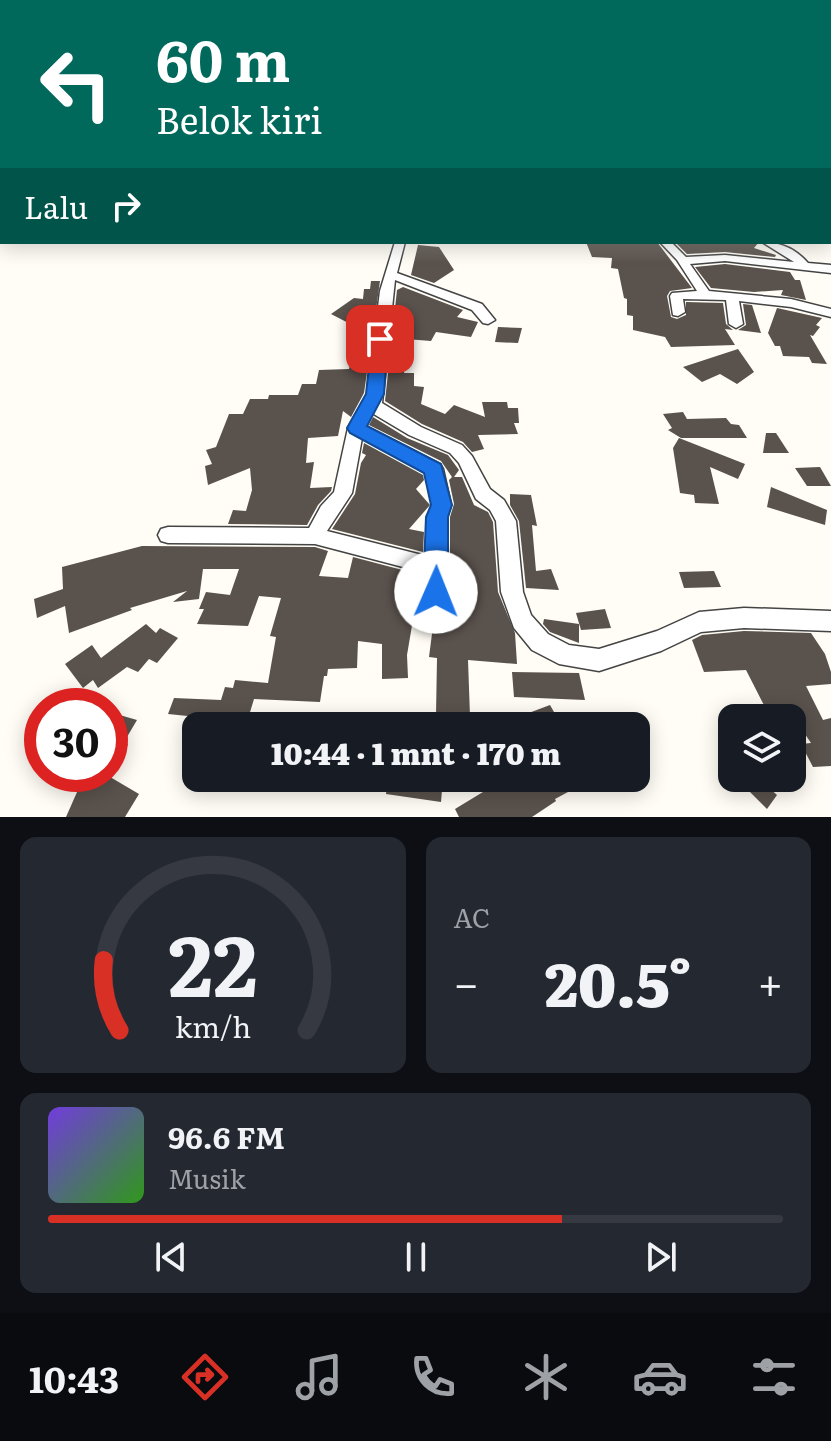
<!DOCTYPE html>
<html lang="id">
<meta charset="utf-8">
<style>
:root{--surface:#171b24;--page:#242831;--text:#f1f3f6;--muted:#9ea1a6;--line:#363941;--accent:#d93025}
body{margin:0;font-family:Literata,serif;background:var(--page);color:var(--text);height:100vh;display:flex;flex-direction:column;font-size:30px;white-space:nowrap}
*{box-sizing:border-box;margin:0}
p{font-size:26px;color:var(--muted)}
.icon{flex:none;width:44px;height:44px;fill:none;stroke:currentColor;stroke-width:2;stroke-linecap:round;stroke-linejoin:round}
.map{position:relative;height:817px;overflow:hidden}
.details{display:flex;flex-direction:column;gap:20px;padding:20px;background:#0d0f14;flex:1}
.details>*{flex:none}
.banner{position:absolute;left:0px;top:0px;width:832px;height:244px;box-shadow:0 4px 20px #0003;background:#00695c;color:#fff;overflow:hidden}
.fabs{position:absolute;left:718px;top:704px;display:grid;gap:16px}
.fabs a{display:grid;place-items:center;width:88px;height:88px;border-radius:16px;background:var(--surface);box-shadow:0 4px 20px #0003;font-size:40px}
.speed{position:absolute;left:24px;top:688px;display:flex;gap:16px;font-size:40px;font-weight:700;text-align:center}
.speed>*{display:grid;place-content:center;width:104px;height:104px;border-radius:50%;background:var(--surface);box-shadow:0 4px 20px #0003;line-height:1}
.speed .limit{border:12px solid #d22;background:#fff;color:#111}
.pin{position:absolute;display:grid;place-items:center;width:68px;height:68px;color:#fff;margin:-34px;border-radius:16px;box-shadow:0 4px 12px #0006}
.me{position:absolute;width:88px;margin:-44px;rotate:1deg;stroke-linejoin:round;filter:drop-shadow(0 0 6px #0008)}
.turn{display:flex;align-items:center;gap:28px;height:168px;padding:0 24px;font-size:36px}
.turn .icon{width:104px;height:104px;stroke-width:2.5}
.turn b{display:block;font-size:56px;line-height:68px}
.then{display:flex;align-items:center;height:76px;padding:0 24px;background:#0003;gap:16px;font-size:30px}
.big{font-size:60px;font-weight:800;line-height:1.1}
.details .tile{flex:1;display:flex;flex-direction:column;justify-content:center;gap:12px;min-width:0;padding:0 28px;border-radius:16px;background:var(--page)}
.details .dial{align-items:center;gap:0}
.dial svg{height:208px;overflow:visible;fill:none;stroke:var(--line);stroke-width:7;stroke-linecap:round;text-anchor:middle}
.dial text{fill:var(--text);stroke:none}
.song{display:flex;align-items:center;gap:24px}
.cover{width:96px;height:96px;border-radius:12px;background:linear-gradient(135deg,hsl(260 70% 55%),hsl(110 70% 35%))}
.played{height:8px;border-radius:4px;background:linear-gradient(90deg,var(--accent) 70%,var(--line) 70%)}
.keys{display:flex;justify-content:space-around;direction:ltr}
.heat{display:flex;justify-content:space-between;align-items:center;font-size:44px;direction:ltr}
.details .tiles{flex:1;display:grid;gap:20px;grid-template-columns:1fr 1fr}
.tile:last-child{grid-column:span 2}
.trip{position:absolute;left:182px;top:712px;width:468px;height:80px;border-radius:16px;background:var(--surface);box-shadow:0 4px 20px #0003;font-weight:800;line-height:80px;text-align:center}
.tabs{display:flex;height:128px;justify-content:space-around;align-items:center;background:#090b0e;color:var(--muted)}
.tabs .icon{width:56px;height:56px}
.tabs .selected{color:var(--accent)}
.tabs b{font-size:36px;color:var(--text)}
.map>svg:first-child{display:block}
.building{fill:#5a524d}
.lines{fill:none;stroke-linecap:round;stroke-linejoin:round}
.minor-casing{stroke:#444;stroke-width:3}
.minor{fill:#fff;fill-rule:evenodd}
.route{fill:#1a73e8;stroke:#114b97;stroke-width:2}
</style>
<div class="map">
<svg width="831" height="817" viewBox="0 0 831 817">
<rect width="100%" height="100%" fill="#fffdf5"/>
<!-- building -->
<g class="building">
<polygon points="586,242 657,242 692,288 670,291 667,296 671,317 677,319 686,315 686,302 723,303 726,324 733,330 725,329 735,345 671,347 665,337 633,330 633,316 627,315 627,299 624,298 618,269 611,268 612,258 592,257"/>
<polygon points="675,242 759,242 754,248 776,255 775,257 725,252 687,254"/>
<polygon points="418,245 439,247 454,270 434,283 411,275"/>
<polygon points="725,264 790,272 795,280 800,280 806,300 781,295 783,290 754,292 711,288 695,267"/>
<polygon points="371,281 380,281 364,393 351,417 343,411 338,436 308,438 306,463 314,462 310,488 332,487 331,491 318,505 307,525 228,524 233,510 246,511 252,490 250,468 208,485 205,466 212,464 206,450 216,447 229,414 243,414 250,399 268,399 269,395 298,395 302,384 316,384 319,370 349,369 358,328 331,314 354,298 363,299 364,289 370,289"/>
<polygon points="403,287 463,310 457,317 478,322 471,337 436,332 431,341 406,339 404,373 414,373 414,386 424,387 421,404 445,414 454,405 485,417 482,402 507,402 508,408 518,408 519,423 514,423 518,434 478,435 484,449 472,452 463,442 422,424 385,401 397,290"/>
<polygon points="743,304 752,305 761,333 738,330 746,325"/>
<polygon points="777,308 822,318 816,325 820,327 813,336 810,335 827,364 812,363 809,357 783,356 780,346 775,346 768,333"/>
<polygon points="498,327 522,328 518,343 495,342"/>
<polygon points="738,349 754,372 737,384 720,374 702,382 683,367"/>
<polygon points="683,412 687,419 726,418 731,424 739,425 747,438 681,438 668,430 672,428 663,414"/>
<polygon points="373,417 407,438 448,455 459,470 454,477 462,477 474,505 488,512 493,522 498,592 515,633 517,664 468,660 470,716 436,715 437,658 429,657 433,626 442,627 441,603 447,600 450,592 450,517 454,504 449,480 452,477 441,461 369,425"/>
<polygon points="766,433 776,433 789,453 763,453"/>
<polygon points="679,438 745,464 738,479 710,467 719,504 695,503 694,495 680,493 673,448"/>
<polygon points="364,443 423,475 424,480 416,489 430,505 409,529 424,532 423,552 332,529 355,494 361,463 366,455 362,453"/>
<polygon points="820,467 831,486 807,486 795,468"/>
<polygon points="771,487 827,510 825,525 767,507"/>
<polygon points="510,494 531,495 537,526 532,525 536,571 551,569 559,590 526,588 519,521 510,505"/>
<polygon points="142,546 315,547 328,551 319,576 348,578 353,557 410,572 405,601 416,602 407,655 408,678 382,679 382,644 358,641 357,668 328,669 327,676 324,676 320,702 254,699 247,722 168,714 174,698 221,700 225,687 233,688 235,680 268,683 276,637 270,636 281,598 259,596 248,626 197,624 204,609 199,609 206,592 230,595 239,569 203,569 199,599 173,602 187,591 130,608 132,610 69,633 65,606 37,618 34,599 63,589 62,567"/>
<polygon points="714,571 721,587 684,588 679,572"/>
<polygon points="605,609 611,628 581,630 576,613"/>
<polygon points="544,619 579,624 579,643 550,632 543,624"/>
<polygon points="146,624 156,633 160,628 178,638 157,663 149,659 138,672 127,667 98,688 93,680 83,688 65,664 92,645 101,658"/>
<polygon points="744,631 811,633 825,654 831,672 831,684 806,686 823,720 831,718 831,766 813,767 801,744 811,743 790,712 769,715 746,670 704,672 692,640 702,635"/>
<polygon points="512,672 579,673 585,700 514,697"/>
<polygon points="550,705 562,726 497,726 497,725"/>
<polygon points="116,714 137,720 124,742 128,744 110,776 110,723"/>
<polygon points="85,774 105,774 139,794 125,817 66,817"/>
<polygon points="388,778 443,778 441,802 386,794"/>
<polygon points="506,778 594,778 555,799 556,801 532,817 459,817 455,809"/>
<polygon points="746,778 758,778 777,795 767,809 741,783"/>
</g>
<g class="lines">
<defs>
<g id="minor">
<path d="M395 242H405L397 273 482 304 495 320 488 324 483 323 472 310 395 280 382 403 421 427 462 445 472 456 490 489 504 500 516 521 523 592 531 615 548 634 569 645 599 649 657 631 699 612 744 608 831 611V631L744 628 701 632 661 651 599 671 559 664 532 650 514 628 501 592 496 521 490 510 476 499 459 463 450 453 409 435 372 413 365 426 440 464 443 469 451 505 447 517V592L444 599 436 601 428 599 425 592 426 573 315 544 168 543 161 541 158 535 161 529 168 527 309 528 321 506 334 492 348 428 367 394 380 291ZM362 438 426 473 433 505 427 517 426 556 327 531 352 493Z"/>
<path d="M660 242H671L686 257 725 255 794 262 762 242C780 242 796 249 808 263L831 265V273L725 261 690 264 709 291 791 299 831 309V317L791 307 739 301 743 324 736 328 729 324 726 300 683 299 685 312 678 316 673 315 670 296 672 293 697 291 677 260Z"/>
</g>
</defs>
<!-- minor casing -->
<use href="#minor" class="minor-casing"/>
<!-- minor -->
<use href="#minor" class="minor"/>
</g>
<!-- sky -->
<linearGradient id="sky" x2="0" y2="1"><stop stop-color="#95c6ee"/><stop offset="0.57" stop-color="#fffefa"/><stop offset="1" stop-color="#fffefa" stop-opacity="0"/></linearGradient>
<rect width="831" height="263" fill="url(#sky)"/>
<!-- route -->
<polygon class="route" points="380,334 388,339 384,394 367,426 441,464 452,505 448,517 448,592 444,600 436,603 427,600 423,592 426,517 431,505 424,473 350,433 347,428 366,394 372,339"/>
</svg>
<div class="fabs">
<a><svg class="icon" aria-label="layers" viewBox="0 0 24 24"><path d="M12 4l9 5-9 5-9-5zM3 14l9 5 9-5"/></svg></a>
</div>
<div class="speed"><div class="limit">30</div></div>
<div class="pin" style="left:380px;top:339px;background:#d93025"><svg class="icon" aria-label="arrive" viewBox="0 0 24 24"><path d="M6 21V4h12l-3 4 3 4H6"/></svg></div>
<svg class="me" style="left:436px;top:592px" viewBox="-20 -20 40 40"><circle r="19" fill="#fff"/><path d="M0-13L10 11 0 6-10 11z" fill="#1a73e8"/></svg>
<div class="trip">10:44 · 1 mnt · 170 m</div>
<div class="banner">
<div class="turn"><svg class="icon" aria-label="left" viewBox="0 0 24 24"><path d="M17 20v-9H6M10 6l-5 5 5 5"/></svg><div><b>60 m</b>Belok kiri</div></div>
<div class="then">Lalu<svg class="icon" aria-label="right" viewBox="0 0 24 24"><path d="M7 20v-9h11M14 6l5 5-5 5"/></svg></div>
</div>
</div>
<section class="details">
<div class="tiles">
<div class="tile dial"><svg viewBox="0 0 100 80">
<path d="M14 69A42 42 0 1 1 86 69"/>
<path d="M14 69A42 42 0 0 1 8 42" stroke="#d93025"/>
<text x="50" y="56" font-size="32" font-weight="700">22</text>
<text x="50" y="72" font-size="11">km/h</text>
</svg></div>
<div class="tile"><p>AC</p>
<div class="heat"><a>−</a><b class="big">20.5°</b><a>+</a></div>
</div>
<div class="tile">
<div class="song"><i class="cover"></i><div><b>96.6 FM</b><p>Musik</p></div></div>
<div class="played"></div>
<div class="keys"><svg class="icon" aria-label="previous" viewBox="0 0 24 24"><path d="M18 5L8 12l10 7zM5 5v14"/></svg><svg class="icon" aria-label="pause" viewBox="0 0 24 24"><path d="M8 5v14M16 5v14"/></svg><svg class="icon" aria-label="next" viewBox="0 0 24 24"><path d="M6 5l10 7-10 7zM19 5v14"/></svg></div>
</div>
</div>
</section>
<nav class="tabs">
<b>10:43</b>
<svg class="icon selected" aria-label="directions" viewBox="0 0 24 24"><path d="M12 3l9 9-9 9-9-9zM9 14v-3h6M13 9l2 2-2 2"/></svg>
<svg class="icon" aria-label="music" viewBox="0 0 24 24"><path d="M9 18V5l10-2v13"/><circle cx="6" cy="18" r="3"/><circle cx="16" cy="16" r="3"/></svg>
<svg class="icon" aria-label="phone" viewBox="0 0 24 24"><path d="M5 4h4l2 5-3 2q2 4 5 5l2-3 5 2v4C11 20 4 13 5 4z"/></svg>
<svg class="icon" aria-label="climate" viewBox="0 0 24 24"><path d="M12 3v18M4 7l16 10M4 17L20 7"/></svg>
<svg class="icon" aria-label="car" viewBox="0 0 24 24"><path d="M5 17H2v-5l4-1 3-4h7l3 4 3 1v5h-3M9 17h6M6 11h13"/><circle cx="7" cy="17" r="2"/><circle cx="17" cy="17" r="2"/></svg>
<svg class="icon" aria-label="filters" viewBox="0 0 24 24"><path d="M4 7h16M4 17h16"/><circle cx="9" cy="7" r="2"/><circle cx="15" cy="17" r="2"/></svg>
</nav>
